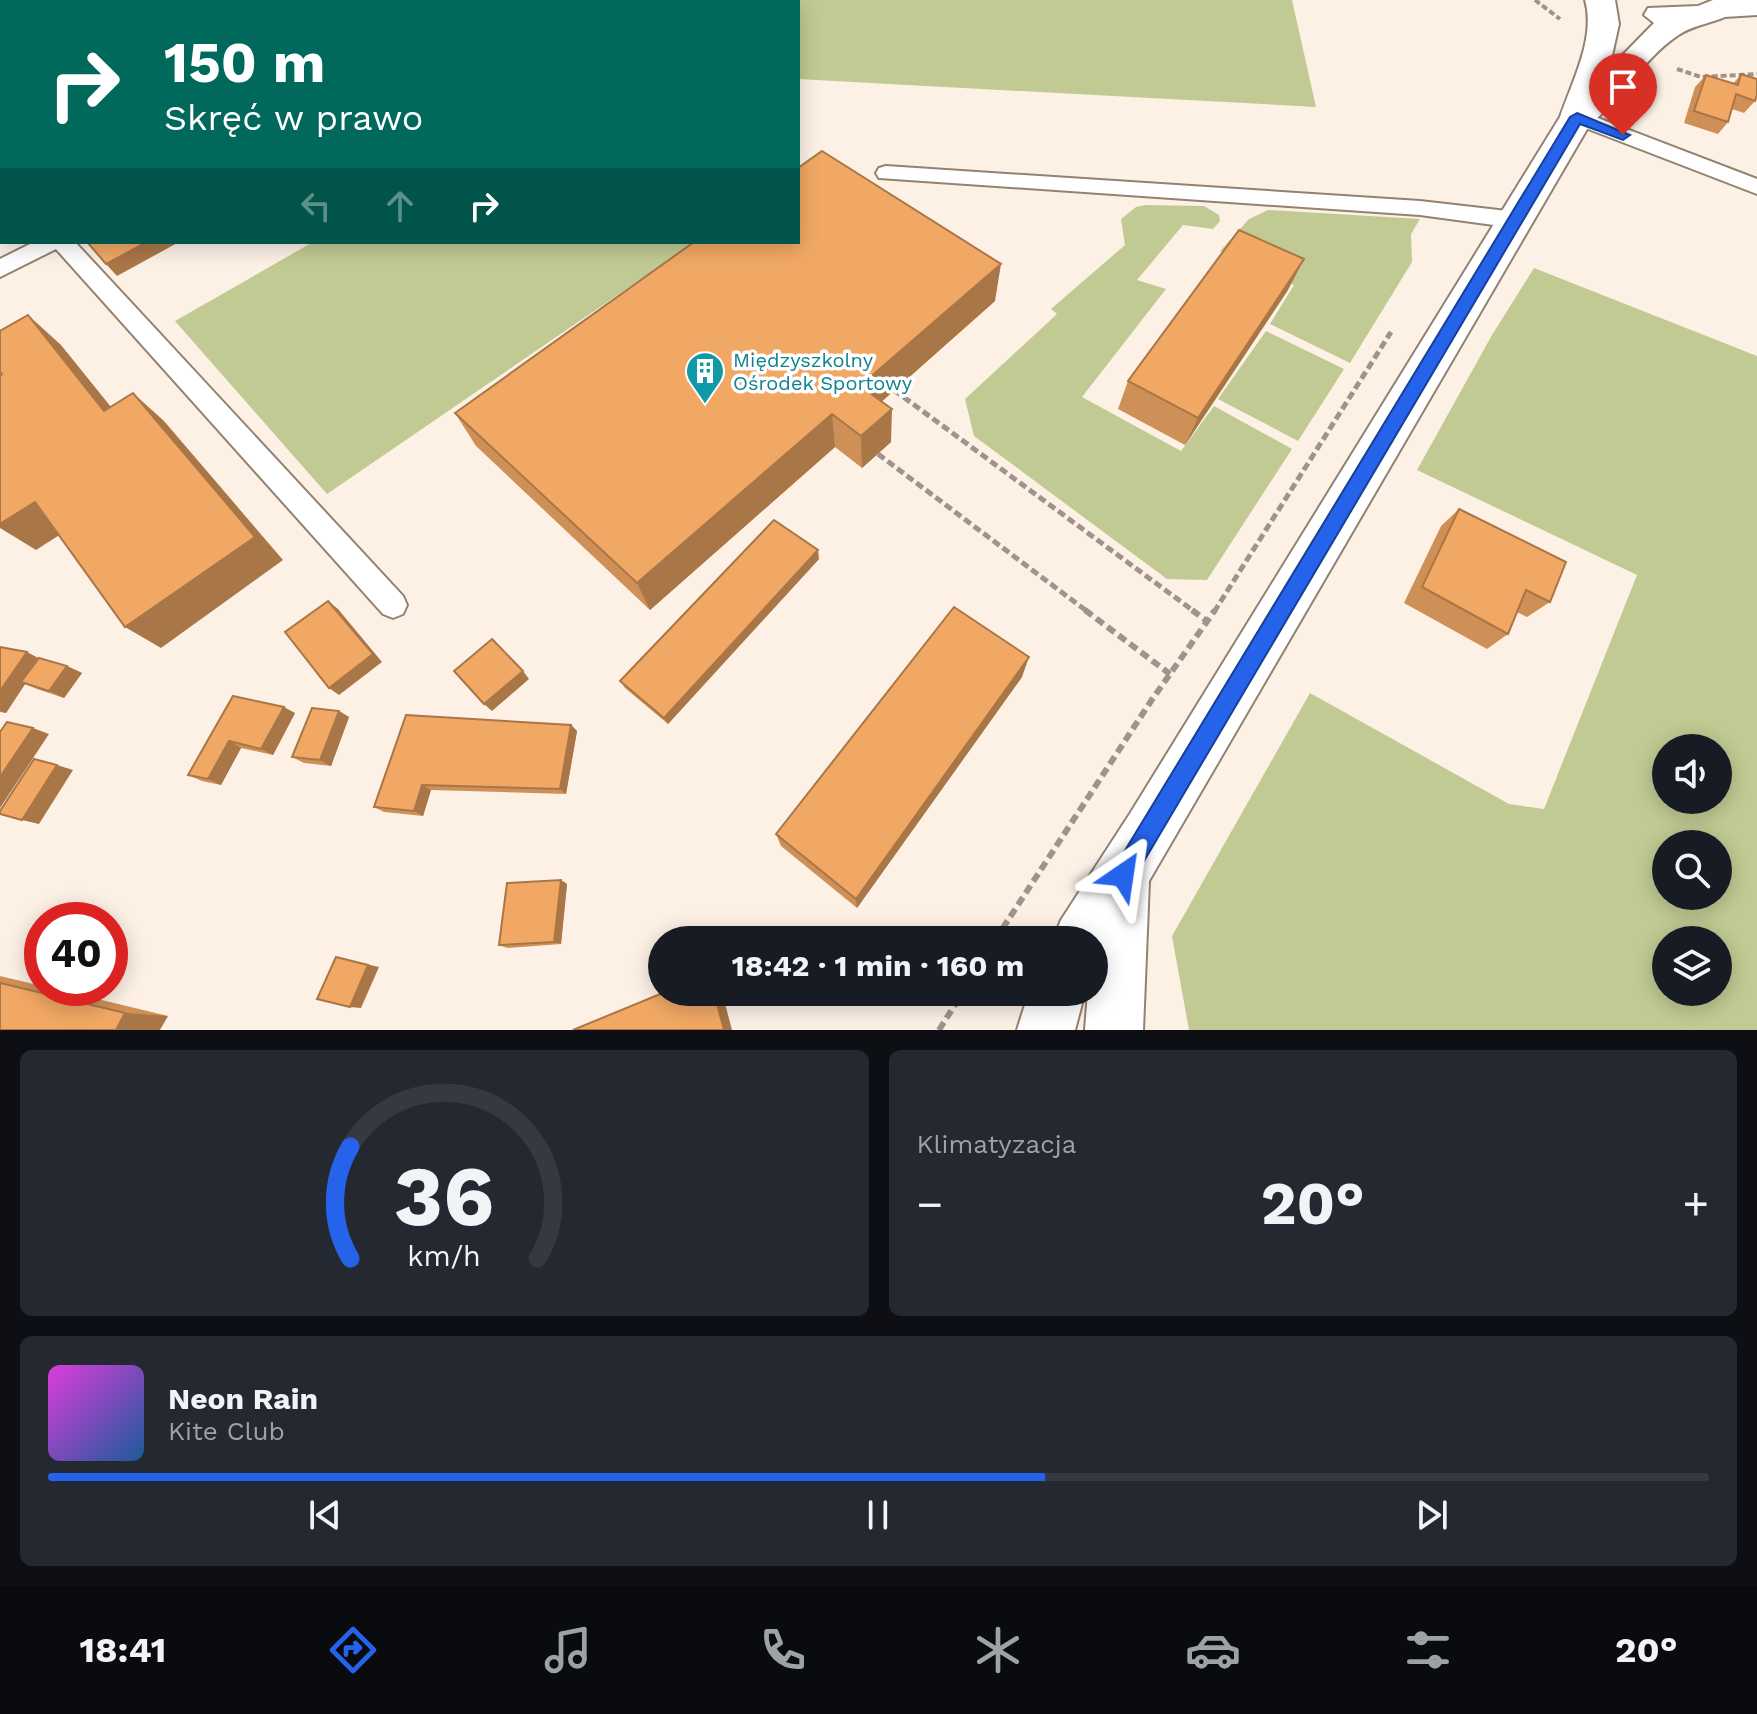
<!DOCTYPE html>
<html lang="pl">
<meta charset="utf-8">
<style>
:root{--surface:#171b24;--page:#242831;--text:#f1f3f6;--muted:#9ea1a6;--line:#363941;--accent:#2563eb}
body{margin:0;font-family:"Work Sans",sans-serif;background:var(--page);color:var(--text);height:100vh;display:flex;flex-direction:column;font-size:30px;white-space:nowrap}
*{box-sizing:border-box;margin:0}
p{font-size:26px;color:var(--muted)}
.icon{flex:none;width:44px;height:44px;fill:none;stroke:currentColor;stroke-width:2;stroke-linecap:round;stroke-linejoin:round}
.map{position:relative;height:1030px;overflow:hidden}
.panel{display:flex;flex-direction:column;gap:20px;padding:20px;background:#0d0f14;flex:1}
.panel>*{flex:none}
.hud{position:absolute;left:0px;top:0px;width:800px;height:244px;box-shadow:0 4px 20px #0003;background:#00695c;color:#fff;overflow:hidden}
.fabs{position:absolute;left:1652px;top:734px;display:grid;gap:16px}
.fabs a{display:grid;place-items:center;width:80px;height:80px;border-radius:50%;background:var(--surface);box-shadow:0 4px 20px #0003;font-size:40px}
.speed{position:absolute;left:24px;top:902px;display:flex;gap:16px;font-size:40px;font-weight:700;text-align:center}
.speed>*{display:grid;place-content:center;width:104px;height:104px;border-radius:50%;background:var(--surface);box-shadow:0 4px 20px #0003;line-height:1}
.speed .limit{border:12px solid #d22;background:#fff;color:#111}
.pin{position:absolute;display:grid;place-items:center;width:68px;height:68px;color:#fff;margin:-82px -34px;border-radius:50% 50% 50% 0;rotate:-45deg;box-shadow:0 0 8px #0007}
.pin .icon{rotate:45deg}
.me{position:absolute;width:88px;margin:-44px;rotate:32deg;stroke-linejoin:round;filter:drop-shadow(0 0 6px #0008)}
.turn{display:flex;align-items:center;gap:28px;height:168px;padding:0 32px;font-size:36px}
.turn .icon{width:104px;height:104px;stroke-width:2.5}
.turn b{display:block;font-size:56px;line-height:68px}
.lanes{display:flex;align-items:center;height:76px;padding:0 32px;background:#0003;justify-content:center;gap:40px;direction:ltr}
.lanes .off{opacity:.35}
.big{font-size:60px;font-weight:700;line-height:1.1}
.panel .card{flex:1;display:flex;flex-direction:column;justify-content:center;gap:12px;min-width:0;padding:0 28px;border-radius:12px;background:var(--page)}
.panel .dial{align-items:center;gap:0}
.dial svg{height:208px;overflow:visible;fill:none;stroke:var(--line);stroke-width:7;stroke-linecap:round;text-anchor:middle}
.dial text{fill:var(--text);stroke:none}
.song{display:flex;align-items:center;gap:24px}
.cover{width:96px;height:96px;border-radius:12px;background:linear-gradient(135deg,hsl(300 70% 55%),hsl(210 70% 35%))}
.played{height:8px;border-radius:4px;background:linear-gradient(90deg,var(--accent) 60%,var(--line) 60%)}
.keys{display:flex;justify-content:space-around;direction:ltr}
.heat{display:flex;justify-content:space-between;align-items:center;font-size:44px;direction:ltr}
.panel .tiles{flex:1;display:grid;gap:20px;grid-template-columns:1fr 1fr}
.card:last-child{grid-column:span 2}
.trip{position:absolute;left:648px;top:926px;width:460px;height:80px;border-radius:40px;background:var(--surface);box-shadow:0 4px 20px #0003;font-weight:700;line-height:80px;text-align:center}
.dock{display:flex;height:128px;justify-content:space-around;align-items:center;background:#090b0e;color:var(--muted)}
.dock .icon{width:56px;height:56px}
.dock .selected{color:var(--accent)}
.dock b{font-size:36px;color:var(--text)}
.map>svg:first-child{display:block}
.green{fill:#c0ca92;fill-rule:evenodd}
.lines{fill:none;stroke-linecap:round;stroke-linejoin:round}
.lane-casing{stroke:#938271;stroke-width:4}
.street-casing{stroke:#938271;stroke-width:4}
.secondary-casing{stroke:#938271;stroke-width:4}
.path-far2{stroke:#9e948b;stroke-width:4;stroke-dasharray:6 3;stroke-linecap:butt}
.path-far1{stroke:#9e948b;stroke-width:5;stroke-dasharray:8 4;stroke-linecap:butt}
.path{stroke:#9e948b;stroke-width:6;stroke-dasharray:9 5;stroke-linecap:butt}
.lane{fill:#fff;fill-rule:evenodd}
.street{fill:#fff;fill-rule:evenodd}
.secondary{fill:#fff;fill-rule:evenodd}
.wall{fill:#cf9057}
.shaded-wall{fill:#a97647}
.building{fill:#f1a865;stroke:#a97647;stroke-width:2}
.route{fill:#2563eb;stroke:#184099;stroke-width:2}
.labels{text-anchor:middle;stroke-width:7;stroke-linejoin:round;paint-order:stroke}
.culture-label{font-size:20px;fill:#0d838f;stroke:#fff;text-anchor:start}
</style>
<div class="map">
<svg width="1757" height="1030" viewBox="0 0 1757 1030">
<rect width="100%" height="100%" fill="#fdf1e6"/>
<!-- green -->
<g class="green">
<polygon points="0,0 480,0 2,2 0,232"/>
<polygon points="792,0 1292,0 1316,107 798,79 798,2"/>
<polygon points="1145,205 1204,206 1219,215 1220,221 1213,229 1183,225 1137,280 1166,289 1082,397 1181,451 1214,406 1292,449 1207,580 1167,579 974,436 965,399 1057,314 1051,309 1125,245 1121,219 1136,207"/>
<polygon points="1268,210 1420,219 1411,234 1412,262 1350,363 1270,324 1294,285 1220,251 1249,219"/>
<polygon points="313,242 695,242 327,494 175,321"/>
<path d="M1534 268 1757 356V1030H1189L1172 936 1310 693 1509 804 1544 809 1637 575 1417 470 1492 335ZM1666 748H1718V800H1666ZM1666 844H1718V896H1666ZM1666 940H1718V992H1666Z"/>
<polygon points="1266,331 1344,369 1298,441 1218,399"/>
</g>
<g class="lines">
<defs>
<g id="lane">
<polygon points="1577,110 1757,179 1757,194 1570,122 1567,117"/>
<polygon points="886,166 1420,201 1516,212 1524,215 1527,220 1524,225 1516,228 1420,215 879,178 876,173 879,168"/>
<polygon points="34,242 75,242 403,596 407,605 403,614 393,618 383,614 56,249 0,277 0,259"/>
</g>
<polygon id="street" points="1719,0 1757,0 1757,15 1724,17 1713,14 1709,8 1713,2"/>
<g id="secondary">
<path d="M1585 0H1615L1619 24 1609 69 1654 23 1644 15 1648 8 1698 6 1713 0H1747C1730 24 1699 20 1677 36 1643 59 1622 99 1590 124L1149 881 1143 1030H1085L1088 992H1094V940H1053L1061 920 1131 812 1560 117C1572 82 1596 37 1585 0Z"/>
<polygon points="1029,992 1085,992 1075,1030 1017,1030"/>
</g>
</defs>
<!-- lane casing -->
<use href="#lane" class="lane-casing"/>
<!-- street casing -->
<use href="#street" class="street-casing"/>
<!-- secondary casing -->
<use href="#secondary" class="secondary-casing"/>
<!-- path-far2 -->
<g class="path-far2">
<polyline points="1535,0 1560,19"/>
<polyline points="1677,69 1701,77 1757,74"/>
</g>
<!-- path-far1 -->
<g class="path-far1">
<polyline points="894,390 1195,612"/>
<polyline points="878,454 1088,612"/>
<polyline points="1214,612 1391,332"/>
</g>
<!-- path -->
<g class="path">
<polyline points="1085,610 1170,674"/>
<polyline points="1192,610 1208,622"/>
<polyline points="995,940 1151,701 1215,610"/>
<polyline points="939,1030 963,992"/>
</g>
<!-- lane -->
<use href="#lane" class="lane"/>
<!-- street -->
<use href="#street" class="street"/>
<!-- secondary -->
<use href="#secondary" class="secondary"/>
</g>
<!-- wall -->
<g class="wall">
<polygon points="1741,74 1755,101 1744,113 1732,109 1728,122 1718,134 1684,123 1695,87 1706,75 1733,84"/>
<polygon points="1288,290 1185,445 1118,409 1128,381"/>
<polygon points="995,301 882,401 891,442 862,468 835,447 650,610 476,446 455,413"/>
<polygon points="1459,509 1550,602 1527,617 1517,612 1508,634 1487,649 1404,603 1441,526"/>
<polygon points="819,559 668,724 625,688 620,681"/>
<polygon points="0,647 67,666 82,673 64,698 37,689 25,684 6,713 0,712"/>
<polygon points="1022,677 857,908 781,846 776,834"/>
<polygon points="233,696 295,713 273,755 241,748 221,785 202,781 188,775"/>
<polygon points="339,711 349,717 331,766 304,763 292,757"/>
<polygon points="406,715 571,725 577,731 566,794 431,790 423,816 384,812 374,807"/>
<polygon points="561,880 567,884 561,944 507,948 499,945"/>
<polygon points="0,976 42,986 42,988 52,988 168,1016 0,1030"/>
</g>
<!-- shaded-wall -->
<g class="shaded-wall">
<polygon points="441,0 470,0 466,2 437,2"/>
<polygon points="147,242 179,242 117,276 106,264"/>
<polygon points="1304,259 1288,290 1185,445 1198,418"/>
<polygon points="1001,264 995,301 861,420 860,386"/>
<polygon points="28,315 61,345 136,438 104,411"/>
<polygon points="133,393 164,421 283,560 161,648 125,627"/>
<polygon points="892,409 891,442 862,468 861,436"/>
<polygon points="832,414 835,447 650,610 637,583"/>
<polygon points="35,502 72,527 36,550 0,528 0,524"/>
<polygon points="818,550 819,559 668,724 664,718"/>
<polygon points="328,601 338,609 382,662 339,695 329,688"/>
<polygon points="27,652 42,660 21,682 25,684 6,713 0,711 0,691"/>
<polygon points="1029,657 1022,677 857,908 856,899"/>
<polygon points="67,666 82,673 64,698 49,691"/>
<polygon points="523,671 529,679 492,711 484,704"/>
<polygon points="284,707 295,713 273,755 261,749"/>
<polygon points="339,711 349,717 331,766 320,760"/>
<polygon points="571,725 577,731 566,794 560,789"/>
<polygon points="33,728 49,734 0,808 0,777"/>
<polygon points="229,741 241,748 221,785 208,779"/>
<polygon points="57,765 73,770 39,824 22,820"/>
<polygon points="422,785 431,790 423,816 414,811"/>
<polygon points="561,880 567,884 561,944 554,942"/>
<polygon points="336,957 379,967 361,1008 350,1007"/>
<polygon points="714,992 722,992 732,1030 724,1030"/>
<polygon points="125,1013 168,1016 160,1030 116,1030"/>
</g>
<!-- building -->
<g class="building">
<polygon points="383,0 441,0 437,2 379,2"/>
<polygon points="1741,74 1757,79 1757,95 1755,101 1736,94 1728,122 1694,111 1706,75 1738,85"/>
<polygon points="822,151 1001,264 860,386 892,409 861,436 832,414 637,583 455,413 694,242 798,242 798,168"/>
<polygon points="1239,230 1304,259 1198,418 1128,381"/>
<polygon points="90,242 147,242 106,264 88,243"/>
<polygon points="28,315 104,411 133,393 255,537 125,627 35,502 0,524 0,376 2,374 0,372 0,331"/>
<polygon points="1459,509 1566,562 1550,602 1526,590 1508,634 1422,587"/>
<polygon points="774,520 818,550 664,718 620,681"/>
<polygon points="328,601 373,654 329,688 285,632"/>
<polygon points="954,607 1029,657 856,899 776,834"/>
<polygon points="492,639 523,671 484,704 454,671"/>
<polygon points="0,647 27,652 0,691"/>
<polygon points="39,658 67,666 49,691 21,682"/>
<polygon points="233,696 284,707 261,749 229,741 208,779 188,775"/>
<polygon points="312,708 339,711 320,760 292,757"/>
<polygon points="406,715 571,725 560,789 422,785 414,811 374,807"/>
<polygon points="7,722 33,728 0,777 0,732"/>
<polygon points="34,759 57,765 22,820 0,814 0,811"/>
<polygon points="561,880 554,942 499,945 507,883"/>
<polygon points="336,957 368,965 350,1007 317,999"/>
<polygon points="0,983 125,1013 116,1030 0,1030"/>
<polygon points="665,992 714,992 724,1030 573,1030"/>
</g>
<!-- route -->
<polygon class="route" points="1577,113 1630,135 1623,140 1580,124 1131,883 1123,886 1115,883 1112,875 1115,867 1570,117"/>
<!-- icons -->
<defs>
<symbol id="building-pin" viewBox="-11 -11 22 30"><path d="M0 17L-7.5 6A9.5 9.5 0 1 1 7.5 6Z" fill="#0f9aa8" stroke="#fff"/><path d="M-4-6H4V6H1V3H-1V6H-4ZM-2.5-4.3h1.7v1.8h-1.7ZM.8-4.3h1.7v1.8H.8ZM-2.5-1h1.7V.8h-1.7ZM.8-1h1.7V.8H.8Z" fill="#fff"/></symbol>
</defs>
<g fill-rule="evenodd">
<use href="#building-pin" x="683" y="349" width="44" height="60"/>
</g>
<g class="labels">
<!-- culture labels -->
<g class="culture-label">
<text x="733" y="367">Międzyszkolny<tspan x="733" dy="23">Ośrodek Sportowy</tspan></text>
</g>
</g>
</svg>
<div class="fabs">
<a><svg class="icon" aria-label="sound" viewBox="0 0 24 24"><path d="M4 9h4l5-4v14l-5-4H4zM17 9q2 3 0 6"/></svg></a>
<a><svg class="icon" aria-label="search" viewBox="0 0 24 24"><circle cx="10" cy="10" r="6"/><path d="M15 15l6 6"/></svg></a>
<a><svg class="icon" aria-label="layers" viewBox="0 0 24 24"><path d="M12 4l9 5-9 5-9-5zM3 14l9 5 9-5"/></svg></a>
</div>
<div class="speed"><div class="limit">40</div></div>
<div class="pin" style="left:1623px;top:135px;background:#d93025"><svg class="icon" aria-label="arrive" viewBox="0 0 24 24"><path d="M6 21V4h12l-3 4 3 4H6"/></svg></div>
<svg class="me" style="left:1123px;top:875px" viewBox="-20 -20 40 40"><path d="M0-17L14 15 0 8-14 15z" fill="#2563eb" stroke="#fff" stroke-width="4"/></svg>
<div class="trip">18:42 · 1 min · 160 m</div>
<div class="hud">
<div class="turn"><svg class="icon" aria-label="right" viewBox="0 0 24 24"><path d="M7 20v-9h11M14 6l5 5-5 5"/></svg><div><b>150 m</b>Skręć w prawo</div></div>
<div class="lanes"><svg class="icon off" aria-label="left" viewBox="0 0 24 24"><path d="M17 20v-9H6M10 6l-5 5 5 5"/></svg><svg class="icon off" aria-label="ahead" viewBox="0 0 24 24"><path d="M12 20V5M6 11l6-6 6 6"/></svg><svg class="icon" aria-label="right" viewBox="0 0 24 24"><path d="M7 20v-9h11M14 6l5 5-5 5"/></svg></div>
</div>
</div>
<section class="panel">
<div class="tiles">
<div class="card dial"><svg viewBox="0 0 100 80">
<path d="M14 69A42 42 0 1 1 86 69"/>
<path d="M14 69A42 42 0 0 1 14 26" stroke="#2563eb"/>
<text x="50" y="56" font-size="32" font-weight="700">36</text>
<text x="50" y="72" font-size="11">km/h</text>
</svg></div>
<div class="card"><p>Klimatyzacja</p>
<div class="heat"><a>−</a><b class="big">20°</b><a>+</a></div>
</div>
<div class="card">
<div class="song"><i class="cover"></i><div><b>Neon Rain</b><p>Kite Club</p></div></div>
<div class="played"></div>
<div class="keys"><svg class="icon" aria-label="previous" viewBox="0 0 24 24"><path d="M18 5L8 12l10 7zM5 5v14"/></svg><svg class="icon" aria-label="pause" viewBox="0 0 24 24"><path d="M8 5v14M16 5v14"/></svg><svg class="icon" aria-label="next" viewBox="0 0 24 24"><path d="M6 5l10 7-10 7zM19 5v14"/></svg></div>
</div>
</div>
</section>
<nav class="dock">
<b>18:41</b>
<svg class="icon selected" aria-label="directions" viewBox="0 0 24 24"><path d="M12 3l9 9-9 9-9-9zM9 14v-3h6M13 9l2 2-2 2"/></svg>
<svg class="icon" aria-label="music" viewBox="0 0 24 24"><path d="M9 18V5l10-2v13"/><circle cx="6" cy="18" r="3"/><circle cx="16" cy="16" r="3"/></svg>
<svg class="icon" aria-label="phone" viewBox="0 0 24 24"><path d="M5 4h4l2 5-3 2q2 4 5 5l2-3 5 2v4C11 20 4 13 5 4z"/></svg>
<svg class="icon" aria-label="climate" viewBox="0 0 24 24"><path d="M12 3v18M4 7l16 10M4 17L20 7"/></svg>
<svg class="icon" aria-label="car" viewBox="0 0 24 24"><path d="M5 17H2v-5l4-1 3-4h7l3 4 3 1v5h-3M9 17h6M6 11h13"/><circle cx="7" cy="17" r="2"/><circle cx="17" cy="17" r="2"/></svg>
<svg class="icon" aria-label="filters" viewBox="0 0 24 24"><path d="M4 7h16M4 17h16"/><circle cx="9" cy="7" r="2"/><circle cx="15" cy="17" r="2"/></svg>
<b>20°</b>
</nav>
